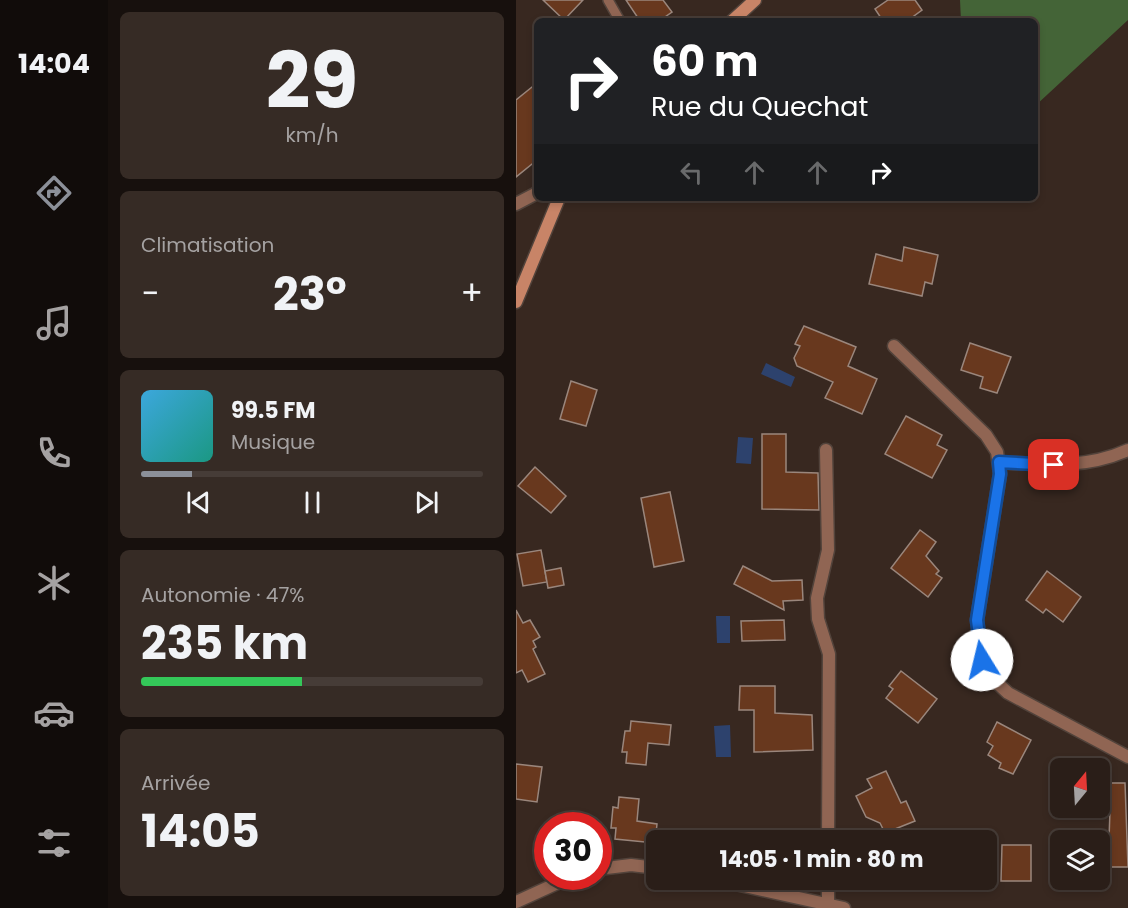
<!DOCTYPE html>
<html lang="fr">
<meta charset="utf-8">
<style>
:root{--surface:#2a1e18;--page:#362b25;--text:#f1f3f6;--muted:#a5a2a2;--line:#463c37;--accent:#8c9099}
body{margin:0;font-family:Poppins,sans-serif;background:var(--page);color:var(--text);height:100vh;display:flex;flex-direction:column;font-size:22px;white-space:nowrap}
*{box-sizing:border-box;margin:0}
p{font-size:20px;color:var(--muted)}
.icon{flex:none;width:33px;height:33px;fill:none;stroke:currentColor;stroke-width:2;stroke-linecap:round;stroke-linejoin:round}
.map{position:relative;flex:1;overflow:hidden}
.sheet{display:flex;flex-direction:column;gap:12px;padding:12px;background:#17100d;width:408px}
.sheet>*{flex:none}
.top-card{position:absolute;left:18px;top:18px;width:504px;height:183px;border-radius:9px;box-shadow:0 3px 9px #0003,0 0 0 2px var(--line);background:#202124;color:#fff;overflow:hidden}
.needle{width:39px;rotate:18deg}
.fabs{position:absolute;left:534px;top:758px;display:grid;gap:12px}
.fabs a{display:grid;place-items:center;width:60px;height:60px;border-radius:9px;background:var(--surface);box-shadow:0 3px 9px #0003,0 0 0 2px var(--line);font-size:30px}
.speed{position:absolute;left:18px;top:812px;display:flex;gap:12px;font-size:30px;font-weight:700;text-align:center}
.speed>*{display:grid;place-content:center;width:78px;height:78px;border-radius:50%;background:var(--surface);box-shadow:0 3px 9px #0003,0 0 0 2px var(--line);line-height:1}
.speed .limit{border:9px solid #d22;background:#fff;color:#111}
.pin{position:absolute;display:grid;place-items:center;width:51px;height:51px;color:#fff;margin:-26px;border-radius:12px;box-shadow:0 3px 9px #0006}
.me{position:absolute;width:66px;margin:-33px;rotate:351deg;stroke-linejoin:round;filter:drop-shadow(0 0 4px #0008)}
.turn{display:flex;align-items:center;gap:21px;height:126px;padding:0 18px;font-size:27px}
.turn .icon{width:78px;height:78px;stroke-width:2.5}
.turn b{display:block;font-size:42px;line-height:51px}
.lanes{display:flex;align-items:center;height:57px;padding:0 18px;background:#0003;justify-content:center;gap:30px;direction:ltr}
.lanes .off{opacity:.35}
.big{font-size:45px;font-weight:700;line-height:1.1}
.sheet .card{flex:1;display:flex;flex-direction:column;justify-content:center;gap:9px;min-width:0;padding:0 21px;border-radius:9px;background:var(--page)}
.sheet .dial{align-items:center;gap:0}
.dial b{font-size:78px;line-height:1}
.song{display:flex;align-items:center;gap:18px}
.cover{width:72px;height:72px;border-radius:9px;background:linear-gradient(135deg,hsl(200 70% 55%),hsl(170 70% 35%))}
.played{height:6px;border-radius:3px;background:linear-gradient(90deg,var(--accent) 15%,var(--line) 15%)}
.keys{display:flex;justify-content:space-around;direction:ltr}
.heat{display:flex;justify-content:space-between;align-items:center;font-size:33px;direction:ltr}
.charge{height:9px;border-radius:4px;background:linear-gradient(90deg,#34c759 47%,var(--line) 0)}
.trip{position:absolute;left:130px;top:830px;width:351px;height:60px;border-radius:9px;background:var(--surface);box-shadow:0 3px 9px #0003,0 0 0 2px var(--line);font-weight:700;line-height:60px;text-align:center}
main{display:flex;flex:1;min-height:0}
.tabs{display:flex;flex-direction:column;width:108px;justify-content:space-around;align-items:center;background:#110c0a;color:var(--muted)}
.tabs .icon{width:42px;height:42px}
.tabs .on{color:var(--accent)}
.tabs b{font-size:27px;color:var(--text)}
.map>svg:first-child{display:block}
.forest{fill:#446437}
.water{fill:#2d426d}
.building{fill:#68381e;stroke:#9a867c;stroke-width:1.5}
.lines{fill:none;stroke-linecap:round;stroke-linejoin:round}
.lane-casing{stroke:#52433b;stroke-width:12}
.street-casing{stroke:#52433b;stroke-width:15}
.secondary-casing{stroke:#52433b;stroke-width:15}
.lane{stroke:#906553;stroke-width:9}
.street{stroke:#906553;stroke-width:12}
.secondary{stroke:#c88467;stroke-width:12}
.route-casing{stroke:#114b97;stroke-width:15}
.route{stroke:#1a73e8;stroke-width:10}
</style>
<main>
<nav class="tabs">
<b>14:04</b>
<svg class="icon on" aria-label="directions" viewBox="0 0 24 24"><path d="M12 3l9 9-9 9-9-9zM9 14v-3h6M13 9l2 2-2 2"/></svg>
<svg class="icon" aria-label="music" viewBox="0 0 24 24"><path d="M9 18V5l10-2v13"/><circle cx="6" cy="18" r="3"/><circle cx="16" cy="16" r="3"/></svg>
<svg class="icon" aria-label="phone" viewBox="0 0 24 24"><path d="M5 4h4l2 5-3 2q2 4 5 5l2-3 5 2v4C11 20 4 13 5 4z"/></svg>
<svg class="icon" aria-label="climate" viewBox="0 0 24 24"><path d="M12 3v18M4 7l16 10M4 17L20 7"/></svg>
<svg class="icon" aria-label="car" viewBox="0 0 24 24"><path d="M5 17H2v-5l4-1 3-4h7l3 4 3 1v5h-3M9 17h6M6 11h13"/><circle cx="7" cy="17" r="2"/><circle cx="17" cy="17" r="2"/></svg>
<svg class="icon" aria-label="filters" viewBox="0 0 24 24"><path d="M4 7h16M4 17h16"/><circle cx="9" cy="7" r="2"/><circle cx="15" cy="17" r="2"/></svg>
</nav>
<section class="sheet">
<div class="card dial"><b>29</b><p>km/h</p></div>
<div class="card"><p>Climatisation</p>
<div class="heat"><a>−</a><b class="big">23°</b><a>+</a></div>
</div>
<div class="card">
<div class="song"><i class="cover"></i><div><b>99.5 FM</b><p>Musique</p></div></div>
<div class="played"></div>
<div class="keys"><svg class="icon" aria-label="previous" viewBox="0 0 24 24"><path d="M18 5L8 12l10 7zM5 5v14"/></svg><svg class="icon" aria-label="pause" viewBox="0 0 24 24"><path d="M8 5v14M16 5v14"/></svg><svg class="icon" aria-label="next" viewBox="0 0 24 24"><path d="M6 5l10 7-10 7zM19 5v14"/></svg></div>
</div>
<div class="card"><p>Autonomie · 47%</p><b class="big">235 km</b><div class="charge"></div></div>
<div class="card"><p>Arrivée</p><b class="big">14:05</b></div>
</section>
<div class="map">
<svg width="612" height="908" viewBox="0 0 612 908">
<rect width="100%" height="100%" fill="#382820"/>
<!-- forest -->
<polygon class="forest" points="444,0 612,0 612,20 519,106 519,21 445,21"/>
<!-- water -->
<g class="water">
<polygon points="250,363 279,377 275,387 245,374"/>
<polygon points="222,437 237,438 235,464 220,463"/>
<polygon points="200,616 214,616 214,643 201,643"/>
<polygon points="214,725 215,757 200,757 198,726"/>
</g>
<!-- building -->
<g class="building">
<polygon points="27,0 67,0 48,20"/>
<polygon points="110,0 147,0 156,12 143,21 124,21"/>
<polygon points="372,0 399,0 406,10 391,21 367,21 359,9"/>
<polygon points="21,83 21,160 0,177 0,100"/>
<polygon points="388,247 422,255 416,284 409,282 406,296 353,284 360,254 386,261"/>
<polygon points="288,326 340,347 332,366 361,379 346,414 309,398 317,382 281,366 278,358 284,346 279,344"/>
<polygon points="454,343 495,357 481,393 464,388 467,377 445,370"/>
<polygon points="55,381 81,390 70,426 44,419"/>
<polygon points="390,416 426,435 421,445 431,450 416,478 369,454"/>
<polygon points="246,434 270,434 270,472 302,473 303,510 246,509"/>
<polygon points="19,467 50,496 35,513 2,486"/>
<polygon points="154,492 168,561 138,567 125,498"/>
<polygon points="404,530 420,542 410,556 423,571 420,574 426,578 412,597 375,568"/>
<polygon points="25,550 31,582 7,586 1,554"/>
<polygon points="227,566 256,581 286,580 287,600 267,601 268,610 218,584"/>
<polygon points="45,568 48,585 32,588 29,571"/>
<polygon points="531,571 565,597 547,622 530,609 527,613 510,600"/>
<polygon points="0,610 7,623 14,620 24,637 17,641 20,647 17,649 29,674 12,682 6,670 0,673"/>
<polygon points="268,620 269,640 226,641 225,621"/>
<polygon points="385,671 421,699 402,723 370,698 377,689 373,686"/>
<polygon points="224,686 259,686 259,713 296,715 297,750 238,752 238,710 223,710"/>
<polygon points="115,721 155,725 153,745 132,743 130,765 110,763 111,752 106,752 109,731 114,731"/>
<polygon points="481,722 515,740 497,774 483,768 485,763 472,755 477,746 471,742"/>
<polygon points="0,764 26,767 21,802 0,799"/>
<polygon points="370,771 385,803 390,801 399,821 369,833 364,823 350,817 340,796 356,788 351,779"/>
<polygon points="595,783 609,783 612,867 592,867"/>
<polygon points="103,797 123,799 121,821 141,824 139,843 99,839 100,828 95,828 97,807 102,808"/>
<polygon points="486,845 515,845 515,881 485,881"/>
</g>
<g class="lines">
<defs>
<polyline id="lane" points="92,0 104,21"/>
<g id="street">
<polyline points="0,204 21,193"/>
<polyline points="378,346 470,435 481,452 484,474 461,620 466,660 478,680 492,693 612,757"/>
<polyline points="310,450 312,550 301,598 302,619 313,654 312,840"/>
<path d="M483 462C528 465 570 469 612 450"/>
<polyline points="82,869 115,865 141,868"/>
<polyline points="197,879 328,908"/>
<polyline points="0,902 57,876"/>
<polyline points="312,905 312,879"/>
</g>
<g id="secondary">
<polyline points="216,21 239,0"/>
<polyline points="0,302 43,198"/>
</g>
</defs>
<!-- lane casing -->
<use href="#lane" class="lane-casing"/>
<!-- street casing -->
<use href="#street" class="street-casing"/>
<!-- secondary casing -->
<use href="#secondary" class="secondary-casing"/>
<!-- lane -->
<use href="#lane" class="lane"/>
<!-- street -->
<use href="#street" class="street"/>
<!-- secondary -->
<use href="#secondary" class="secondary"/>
</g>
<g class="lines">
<defs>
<polyline id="route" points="466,660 461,620 484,474 483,462 538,465"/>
</defs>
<!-- route casing -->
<use href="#route" class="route-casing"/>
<!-- route -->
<use href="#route" class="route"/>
</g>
</svg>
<div class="fabs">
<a><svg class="needle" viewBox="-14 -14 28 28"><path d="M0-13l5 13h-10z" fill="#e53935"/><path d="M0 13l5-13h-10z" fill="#a5a2a2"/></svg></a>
<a><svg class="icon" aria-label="layers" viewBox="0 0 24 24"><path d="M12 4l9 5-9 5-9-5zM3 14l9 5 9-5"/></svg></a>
</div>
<div class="speed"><div class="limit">30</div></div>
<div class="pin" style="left:538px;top:465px;background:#d93025"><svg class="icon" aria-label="arrive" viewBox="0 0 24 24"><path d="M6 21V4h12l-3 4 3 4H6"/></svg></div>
<svg class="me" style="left:466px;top:660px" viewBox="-20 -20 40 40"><circle r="19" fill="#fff"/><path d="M0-13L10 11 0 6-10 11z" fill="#1a73e8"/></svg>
<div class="trip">14:05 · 1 min · 80 m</div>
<div class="top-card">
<div class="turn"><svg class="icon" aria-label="right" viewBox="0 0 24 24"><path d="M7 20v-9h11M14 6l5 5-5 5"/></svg><div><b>60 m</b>Rue du Quechat</div></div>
<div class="lanes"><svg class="icon off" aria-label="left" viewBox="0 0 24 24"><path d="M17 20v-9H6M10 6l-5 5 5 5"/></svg><svg class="icon off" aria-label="ahead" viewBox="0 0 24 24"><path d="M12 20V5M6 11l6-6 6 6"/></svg><svg class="icon off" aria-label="ahead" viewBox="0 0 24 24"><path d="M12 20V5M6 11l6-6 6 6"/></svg><svg class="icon" aria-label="right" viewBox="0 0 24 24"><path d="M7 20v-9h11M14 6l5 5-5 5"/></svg></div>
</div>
</div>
</main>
